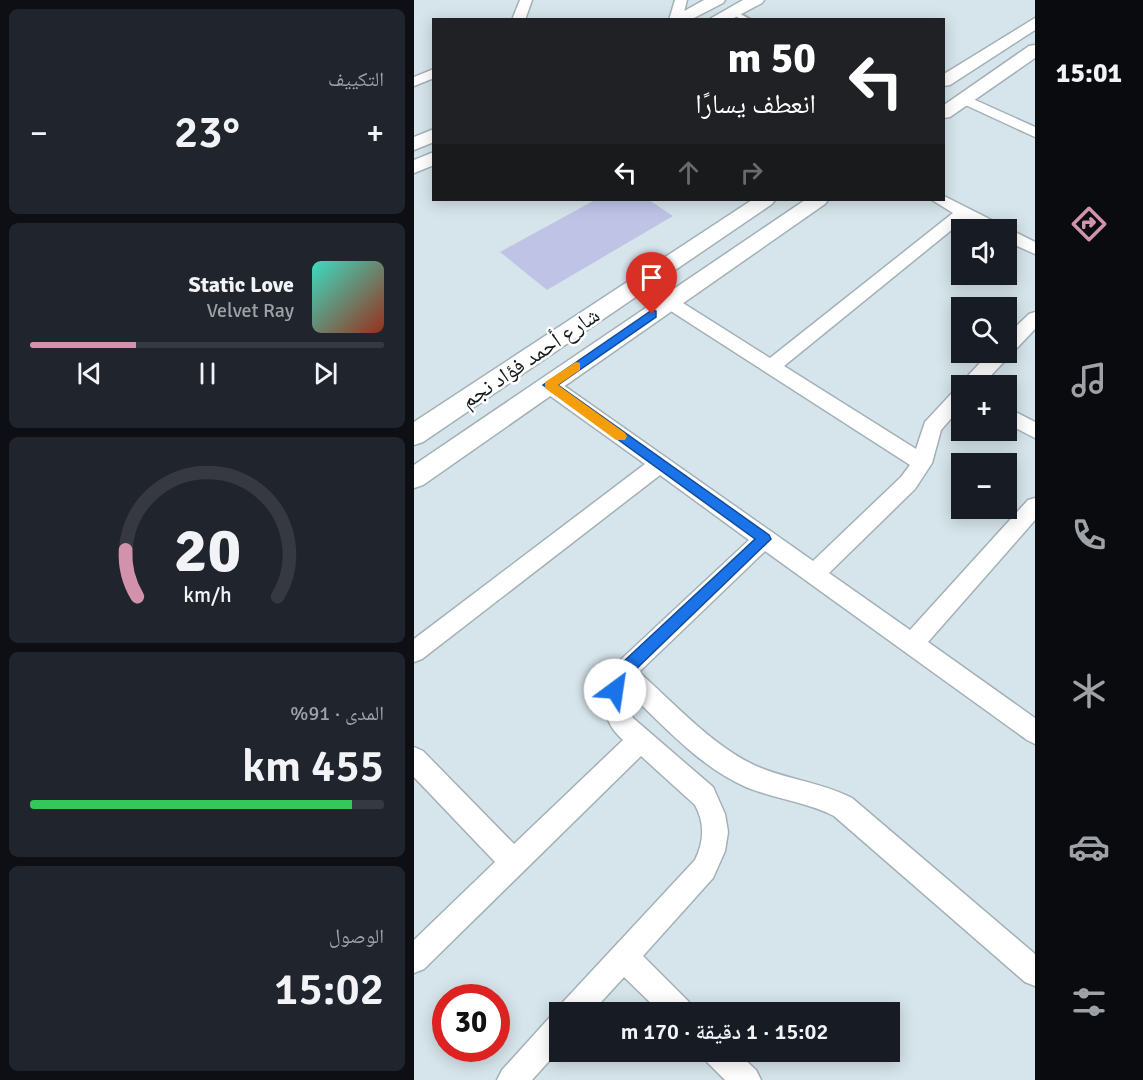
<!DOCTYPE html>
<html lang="ar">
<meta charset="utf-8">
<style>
:root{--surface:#171b24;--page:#20242c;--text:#f1f3f6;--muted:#9ea1a6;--line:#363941;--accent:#d292ab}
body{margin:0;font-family:Signika,"Noto Naskh Arabic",sans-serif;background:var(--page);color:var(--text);direction:rtl;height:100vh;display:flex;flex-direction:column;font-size:22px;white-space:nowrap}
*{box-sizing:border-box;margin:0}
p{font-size:20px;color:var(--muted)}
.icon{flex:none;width:33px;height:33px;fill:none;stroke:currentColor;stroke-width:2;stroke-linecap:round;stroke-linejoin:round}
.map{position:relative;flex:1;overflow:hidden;direction:ltr}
.drawer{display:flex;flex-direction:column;gap:9px;padding:9px;background:#0d0f14;width:414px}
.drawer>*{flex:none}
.guide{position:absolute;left:18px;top:18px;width:513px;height:183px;border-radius:0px;box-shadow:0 3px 15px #0003;direction:rtl;background:#202124;color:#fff;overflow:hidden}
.tools{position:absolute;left:537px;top:219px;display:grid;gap:12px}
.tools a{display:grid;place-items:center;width:66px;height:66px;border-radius:0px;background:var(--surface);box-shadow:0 3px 15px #0003;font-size:30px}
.speed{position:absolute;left:18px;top:984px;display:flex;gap:12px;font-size:30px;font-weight:700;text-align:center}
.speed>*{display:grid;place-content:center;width:78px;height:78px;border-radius:50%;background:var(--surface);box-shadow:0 3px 15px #0003;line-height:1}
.speed .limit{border:9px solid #d22;background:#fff;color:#111}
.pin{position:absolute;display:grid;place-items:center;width:51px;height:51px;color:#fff;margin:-62px -26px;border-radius:50% 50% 50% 0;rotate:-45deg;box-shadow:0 0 6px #0007}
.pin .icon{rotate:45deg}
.me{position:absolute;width:66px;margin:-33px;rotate:31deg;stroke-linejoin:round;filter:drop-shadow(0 0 4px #0008)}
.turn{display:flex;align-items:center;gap:21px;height:126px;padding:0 30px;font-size:27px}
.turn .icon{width:78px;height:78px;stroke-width:2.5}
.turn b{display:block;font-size:42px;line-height:51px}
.lanes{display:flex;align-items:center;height:57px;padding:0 30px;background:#0003;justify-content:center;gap:30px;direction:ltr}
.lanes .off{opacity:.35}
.big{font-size:45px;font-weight:600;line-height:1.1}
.drawer .tile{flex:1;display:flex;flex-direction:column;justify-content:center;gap:9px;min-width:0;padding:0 21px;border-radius:9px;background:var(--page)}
.drawer .dial{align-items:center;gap:0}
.dial svg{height:156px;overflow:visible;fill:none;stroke:var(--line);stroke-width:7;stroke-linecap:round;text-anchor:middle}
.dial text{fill:var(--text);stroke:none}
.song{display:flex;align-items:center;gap:18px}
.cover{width:72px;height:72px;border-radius:9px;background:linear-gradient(135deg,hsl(170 70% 55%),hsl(10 70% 35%))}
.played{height:6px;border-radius:3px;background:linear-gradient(90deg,var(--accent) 30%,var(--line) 30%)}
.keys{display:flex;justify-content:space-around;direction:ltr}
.heat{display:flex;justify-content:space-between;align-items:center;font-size:33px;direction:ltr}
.charge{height:9px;border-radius:4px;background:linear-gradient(90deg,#34c759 91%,var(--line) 0)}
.trip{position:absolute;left:135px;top:1002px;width:351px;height:60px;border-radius:0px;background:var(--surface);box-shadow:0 3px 15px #0003;font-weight:600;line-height:60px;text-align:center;direction:rtl}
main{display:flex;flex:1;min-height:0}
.dock{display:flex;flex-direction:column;width:108px;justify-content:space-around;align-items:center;background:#090b0e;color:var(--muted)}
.dock .icon{width:42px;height:42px}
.dock .active{color:var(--accent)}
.dock b{font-size:27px;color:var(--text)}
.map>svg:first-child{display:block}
.water{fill:#bfc4e7}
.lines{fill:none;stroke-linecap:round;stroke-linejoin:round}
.service-casing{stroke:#a3b1b7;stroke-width:4}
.minor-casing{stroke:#a3b1b7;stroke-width:3}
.tertiary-casing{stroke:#a3b1b7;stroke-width:3}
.service{fill:#fff;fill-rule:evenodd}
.minor{fill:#fff;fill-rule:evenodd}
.tertiary{fill:#fff;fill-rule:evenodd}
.route{fill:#1a73e8;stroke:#114b97;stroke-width:1.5}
.slow{fill:#f59e0b}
.labels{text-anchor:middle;stroke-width:5;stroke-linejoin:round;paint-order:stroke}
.street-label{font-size:22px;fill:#151a1c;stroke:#fff}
</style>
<main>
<nav class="dock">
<b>15:01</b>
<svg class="icon active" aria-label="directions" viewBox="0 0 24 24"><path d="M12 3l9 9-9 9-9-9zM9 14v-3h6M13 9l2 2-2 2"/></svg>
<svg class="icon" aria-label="music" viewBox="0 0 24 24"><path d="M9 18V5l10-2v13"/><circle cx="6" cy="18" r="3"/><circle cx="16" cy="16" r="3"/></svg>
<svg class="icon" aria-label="phone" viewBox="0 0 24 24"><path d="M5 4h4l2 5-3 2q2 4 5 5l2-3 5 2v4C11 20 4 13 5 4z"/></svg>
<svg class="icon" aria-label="climate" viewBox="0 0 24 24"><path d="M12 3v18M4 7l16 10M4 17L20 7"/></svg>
<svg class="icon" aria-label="car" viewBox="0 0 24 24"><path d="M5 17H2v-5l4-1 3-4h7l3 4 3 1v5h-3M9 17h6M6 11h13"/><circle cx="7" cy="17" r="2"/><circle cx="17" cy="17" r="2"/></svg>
<svg class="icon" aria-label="filters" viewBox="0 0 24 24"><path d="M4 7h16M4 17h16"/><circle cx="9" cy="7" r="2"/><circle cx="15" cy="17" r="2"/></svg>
</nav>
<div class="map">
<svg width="621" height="1080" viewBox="0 0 621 1080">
<rect width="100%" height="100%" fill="#d6e5eb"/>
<!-- water -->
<polygon class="water" points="181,200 235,200 259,216 133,290 86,252"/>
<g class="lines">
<defs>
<polygon id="service" points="317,11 321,11 337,20 328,20 317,13"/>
<g id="minor">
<polygon points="106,0 118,0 111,20 98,20"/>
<polygon points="261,0 273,0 268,20 255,20"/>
<polygon points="20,69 20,78 0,86 0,77"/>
<polygon points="550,95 621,127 621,137 545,102 543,99"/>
<path d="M530 196 621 242V254L592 241V230H570L551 219 370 366 502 449 511 422 576 352H592V336L615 314 621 312V329L567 386H548V406L527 430 518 463 501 489 415 573 496 630 614 500 621 498V520L514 642 621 718V744L613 740 351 551 225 672C261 704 302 750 347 768 377 780 409 783 438 798L621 954V986L611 982 420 816C393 802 361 799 332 787 286 767 250 726 214 692V704L219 718 299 787 311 814 314 832 311 851 299 878 229 956 275 1002 279 1012H246L210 977 178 1012H146V1049L118 1080H83L88 1070 136 1017 145 1013 149 1002 281 860C290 842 291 823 281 805L227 756 10 969 0 973V940L81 862 0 777V747L9 751 100 844 209 740C184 718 188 692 201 665L335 540 246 475 8 659 0 662V639L231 464 128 390 126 385 128 380 135 378 142 380 399 561 487 477 496 465 249 306 246 302 249 298H261L356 358 539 213 518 200H530Z"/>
<polygon points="592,407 621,422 621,438 592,423"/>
<polygon points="288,1052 323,1052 342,1070 347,1080 311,1080 293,1062"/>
</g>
<g id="tertiary">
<polygon points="290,0 311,0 309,3 276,20 254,20"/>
<polygon points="329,0 350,0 348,3 316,20 294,20"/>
<polygon points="621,18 621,30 536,85 530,86 530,74"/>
<polygon points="621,45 621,58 536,117 530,118 530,105 615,46"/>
<polygon points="20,129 20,142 0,150 0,137"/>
<polygon points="20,152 20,165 0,173 0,160"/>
<polygon points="338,200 361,200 358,204 9,442 0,445 0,422"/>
<polygon points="391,200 414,200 411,204 9,485 0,488 0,465"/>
</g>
</defs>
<!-- service casing -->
<use href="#service" class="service-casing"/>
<!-- minor casing -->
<use href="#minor" class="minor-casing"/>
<!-- tertiary casing -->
<use href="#tertiary" class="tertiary-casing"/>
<!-- service -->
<use href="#service" class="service"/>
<!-- minor -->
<use href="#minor" class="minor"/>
<!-- tertiary -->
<use href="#tertiary" class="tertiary"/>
</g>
<!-- route -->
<polygon class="route" points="238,310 242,311 242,317 144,385 355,535 357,539 218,673 207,695 201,697 196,695 194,690 199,676 208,663 341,539 129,385"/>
<!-- slow -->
<polygon class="slow" points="162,362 166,363 166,370 144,385 211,433 213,436 211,440 202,440 131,388 131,382"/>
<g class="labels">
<!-- street labels -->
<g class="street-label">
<text transform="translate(116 357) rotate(-34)" y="8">شارع أحمد فؤاد نجم</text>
</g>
</g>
</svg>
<div class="tools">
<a><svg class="icon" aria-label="sound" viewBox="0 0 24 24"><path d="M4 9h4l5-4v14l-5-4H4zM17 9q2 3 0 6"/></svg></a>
<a><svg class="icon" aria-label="search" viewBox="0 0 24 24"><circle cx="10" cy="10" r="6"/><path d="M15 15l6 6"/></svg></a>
<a>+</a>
<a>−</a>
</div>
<div class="speed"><div class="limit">30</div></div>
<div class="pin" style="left:238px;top:314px;background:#d93025"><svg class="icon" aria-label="arrive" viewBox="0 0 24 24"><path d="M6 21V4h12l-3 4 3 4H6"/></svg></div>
<svg class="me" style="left:201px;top:690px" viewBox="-20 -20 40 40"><circle r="19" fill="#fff"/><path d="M0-13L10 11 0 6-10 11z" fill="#1a73e8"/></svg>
<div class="trip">15:02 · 1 دقيقة · 170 m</div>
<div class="guide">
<div class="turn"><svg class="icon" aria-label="left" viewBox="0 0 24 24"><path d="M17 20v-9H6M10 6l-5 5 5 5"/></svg><div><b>50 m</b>انعطف يسارًا</div></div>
<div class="lanes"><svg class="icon" aria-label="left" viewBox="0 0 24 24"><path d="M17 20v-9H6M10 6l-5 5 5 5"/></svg><svg class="icon off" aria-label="ahead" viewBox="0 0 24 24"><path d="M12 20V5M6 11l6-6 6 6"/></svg><svg class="icon off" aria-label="right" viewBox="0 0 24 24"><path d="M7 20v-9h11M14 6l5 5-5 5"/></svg></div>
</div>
</div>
<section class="drawer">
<div class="tile"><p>التكييف</p>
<div class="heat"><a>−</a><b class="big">23°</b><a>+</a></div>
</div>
<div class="tile">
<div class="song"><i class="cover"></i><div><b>Static Love</b><p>Velvet Ray</p></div></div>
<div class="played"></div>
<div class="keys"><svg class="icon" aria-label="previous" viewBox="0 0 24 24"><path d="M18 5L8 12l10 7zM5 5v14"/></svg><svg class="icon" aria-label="pause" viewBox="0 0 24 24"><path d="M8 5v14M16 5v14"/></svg><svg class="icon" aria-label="next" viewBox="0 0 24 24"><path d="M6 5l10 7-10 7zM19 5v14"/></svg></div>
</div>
<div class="tile dial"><svg viewBox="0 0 100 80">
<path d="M14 69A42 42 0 1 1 86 69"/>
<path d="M14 69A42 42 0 0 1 8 45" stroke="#d292ab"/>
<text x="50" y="56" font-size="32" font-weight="700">20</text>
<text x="50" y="72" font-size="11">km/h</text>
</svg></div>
<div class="tile"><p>المدى · 91%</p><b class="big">455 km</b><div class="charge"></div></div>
<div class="tile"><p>الوصول</p><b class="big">15:02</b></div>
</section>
</main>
